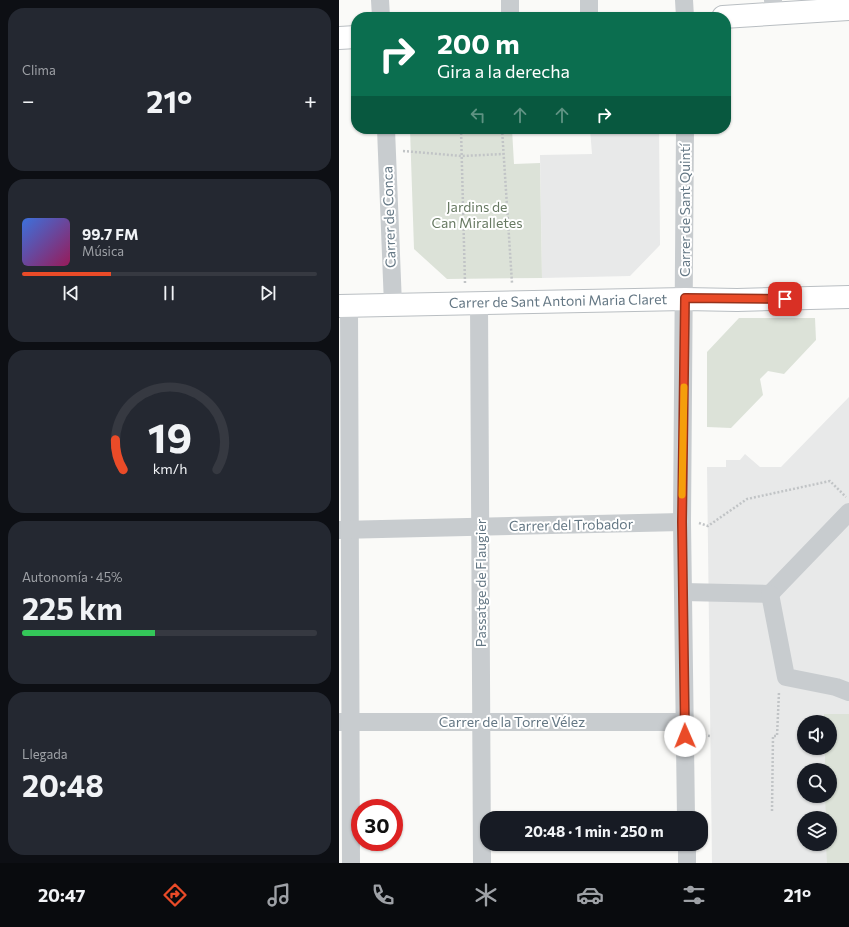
<!DOCTYPE html>
<html lang="es">
<meta charset="utf-8">
<style>
:root{--surface:#171b24;--page:#242831;--text:#f1f3f6;--muted:#9ea1a6;--line:#363941;--accent:#ea4b28}
body{margin:0;font-family:Commissioner,sans-serif;background:var(--page);color:var(--text);height:100vh;display:flex;flex-direction:column;font-size:15px;white-space:nowrap}
*{box-sizing:border-box;margin:0}
p{font-size:13px;color:var(--muted)}
.icon{flex:none;width:22px;height:22px;fill:none;stroke:currentColor;stroke-width:2;stroke-linecap:round;stroke-linejoin:round}
.map{position:relative;flex:1;overflow:hidden}
.panel{display:flex;flex-direction:column;gap:8px;padding:8px;background:#0d0f14;width:339px}
.panel>*{flex:none}
.guide{position:absolute;left:12px;top:12px;width:380px;height:122px;border-radius:16px;box-shadow:0 1px 3px #0004;background:#0b6e4f;color:#fff;overflow:hidden}
.buttons{position:absolute;left:458px;top:715px;display:grid;gap:8px}
.buttons a{display:grid;place-items:center;width:40px;height:40px;border-radius:50%;background:var(--surface);box-shadow:0 1px 3px #0004;font-size:20px}
.speed{position:absolute;left:12px;top:799px;display:flex;gap:8px;font-size:20px;font-weight:700;text-align:center}
.speed>*{display:grid;place-content:center;width:52px;height:52px;border-radius:50%;background:var(--surface);box-shadow:0 1px 3px #0004;line-height:1}
.speed .limit{border:6px solid #d22;background:#fff;color:#111}
.pin{position:absolute;display:grid;place-items:center;width:34px;height:34px;color:#fff;margin:-17px;border-radius:8px;box-shadow:0 2px 6px #0006}
.me{position:absolute;width:44px;margin:-22px;rotate:359deg;stroke-linejoin:round;filter:drop-shadow(0 0 3px #0008)}
.turn{display:flex;align-items:center;gap:14px;height:84px;padding:0 20px;font-size:18px}
.turn .icon{width:52px;height:52px;stroke-width:2.5}
.turn b{display:block;font-size:28px;line-height:34px}
.lanes{display:flex;align-items:center;height:38px;padding:0 20px;background:#0003;justify-content:center;gap:20px;direction:ltr}
.lanes .off{opacity:.35}
.big{font-size:30px;font-weight:700;line-height:1.1}
.panel .widget{flex:1;display:flex;flex-direction:column;justify-content:center;gap:6px;min-width:0;padding:0 14px;border-radius:16px;background:var(--page)}
.panel .dial{align-items:center;gap:0}
.dial svg{height:104px;overflow:visible;fill:none;stroke:var(--line);stroke-width:7;stroke-linecap:round;text-anchor:middle}
.dial text{fill:var(--text);stroke:none}
.song{display:flex;align-items:center;gap:12px}
.cover{width:48px;height:48px;border-radius:6px;background:linear-gradient(135deg,hsl(220 70% 55%),hsl(330 70% 35%))}
.played{height:4px;border-radius:2px;background:linear-gradient(90deg,var(--accent) 30%,var(--line) 30%)}
.keys{display:flex;justify-content:space-around;direction:ltr}
.heat{display:flex;justify-content:space-between;align-items:center;font-size:22px;direction:ltr}
.charge{height:6px;border-radius:3px;background:linear-gradient(90deg,#34c759 45%,var(--line) 0)}
.trip{position:absolute;left:141px;top:811px;width:228px;height:40px;border-radius:16px;background:var(--surface);box-shadow:0 1px 3px #0004;font-weight:700;line-height:40px;text-align:center}
.menu{display:flex;height:64px;justify-content:space-around;align-items:center;background:#090b0e;color:var(--muted)}
.menu .icon{width:28px;height:28px}
.menu .active{color:var(--accent)}
.menu b{font-size:18px;color:var(--text)}
main{display:flex;flex:1;min-height:0}
.map>svg:first-child{display:block}
.built{fill:#e8e9e9;fill-rule:evenodd}
.green{fill:#dce2d8}
.lines{fill:none;stroke-linecap:round;stroke-linejoin:round}
.major-casing{stroke:#b9bec2;stroke-width:24}
.path{stroke:#c1c4c6;stroke-width:2.5;stroke-dasharray:2 2;stroke-linecap:butt}
.minor{stroke:#c8cccf;stroke-width:18}
.major{stroke:#fff;stroke-width:22}
.route-casing{stroke:#98311a;stroke-width:10}
.route{stroke:#ea4b28;stroke-width:7}
.slow{stroke:#f59e0b;stroke-width:7}
.labels{text-anchor:middle;stroke-width:4;stroke-linejoin:round;paint-order:stroke}
.park-label{font-size:14px;fill:#687a63;stroke:#fff}
.street-label{font-size:14px;fill:#647784;stroke:#fff}
</style>
<main>
<section class="panel">
<div class="widget"><p>Clima</p>
<div class="heat"><a>−</a><b class="big">21°</b><a>+</a></div>
</div>
<div class="widget">
<div class="song"><i class="cover"></i><div><b>99.7 FM</b><p>Música</p></div></div>
<div class="played"></div>
<div class="keys"><svg class="icon" aria-label="previous" viewBox="0 0 24 24"><path d="M18 5L8 12l10 7zM5 5v14"/></svg><svg class="icon" aria-label="pause" viewBox="0 0 24 24"><path d="M8 5v14M16 5v14"/></svg><svg class="icon" aria-label="next" viewBox="0 0 24 24"><path d="M6 5l10 7-10 7zM19 5v14"/></svg></div>
</div>
<div class="widget dial"><svg viewBox="0 0 100 80">
<path d="M14 69A42 42 0 1 1 86 69"/>
<path d="M14 69A42 42 0 0 1 8 46" stroke="#ea4b28"/>
<text x="50" y="56" font-size="32" font-weight="700">19</text>
<text x="50" y="72" font-size="11">km/h</text>
</svg></div>
<div class="widget"><p>Autonomía · 45%</p><b class="big">225 km</b><div class="charge"></div></div>
<div class="widget"><p>Llegada</p><b class="big">20:48</b></div>
</section>
<div class="map">
<svg width="510" height="863" viewBox="0 0 510 863">
<rect width="100%" height="100%" fill="#fafaf8"/>
<!-- built -->
<g class="built">
<polygon points="251,129 320,129 321,245 291,276 203,278 201,155 253,154"/>
<path d="M510 397V863H373L368 467H387V460H401L406 454 421 467H442ZM465 722H491V748H465ZM465 770H491V796H465ZM465 818H491V844H465Z"/>
</g>
<!-- green -->
<g class="green">
<polygon points="71,129 173,129 175,164 201,163 203,278 108,279 75,249"/>
<polygon points="400,318 476,318 477,340 445,374 429,371 421,379 424,395 392,428 368,427 368,352"/>
<polygon points="485,714 510,714 510,863 488,863 487,844 491,844 491,818 487,818 486,796 491,796 491,770 486,770 486,748 491,748 491,722 485,722"/>
</g>
<g class="lines">
<defs>
<g id="major">
<polyline points="384,17 510,9"/>
<polyline points="0,38 17,37"/>
<polyline points="0,306 346,299 398,300 510,297"/>
</g>
</defs>
<!-- major casing -->
<use href="#major" class="major-casing"/>
<!-- path -->
<g class="path">
<polyline points="122,129 126,283"/>
<polyline points="163,129 173,283"/>
<polyline points="64,151 123,156 164,154"/>
<polyline points="360,523 369,526 408,499 491,481 507,497"/>
<polyline points="361,735 372,736"/>
<polyline points="433,811 434,736 438,736 440,692"/>
</g>
<!-- minor -->
<g class="minor">
<polyline points="41,0 42,17"/>
<polyline points="171,0 171,17"/>
<polyline points="250,0 250,17"/>
<polyline points="345,0 346,17"/>
<polyline points="434,0 434,1"/>
<polyline points="47,129 54,305"/>
<polyline points="346,129 343,522 347,818"/>
<polyline points="140,303 143,863"/>
<polyline points="10,306 12,863"/>
<polyline points="0,530 343,522"/>
<polyline points="344,592 431,594 510,512"/>
<polyline points="431,594 447,677 497,687 510,692"/>
<polyline points="0,722 346,722"/>
<polyline points="348,844 348,863"/>
</g>
<!-- major -->
<use href="#major" class="major"/>
</g>
<g class="lines">
<defs>
<polyline id="route" points="346,736 343,522 346,298 446,299"/>
</defs>
<!-- route casing -->
<use href="#route" class="route-casing"/>
<!-- route -->
<use href="#route" class="route"/>
<!-- slow -->
<polyline class="slow" points="343,495 345,387"/>
</g>
<g class="labels">
<!-- park labels -->
<g class="park-label">
<text x="138" y="212">Jardins de<tspan x="138" dy="16">Can Miralletes</tspan></text>
</g>
<!-- street labels -->
<g class="street-label">
<text transform="translate(346 210) rotate(-90)" y="5">Carrer de Sant Quintí</text>
<text transform="translate(50 217) rotate(-92)" y="5">Carrer de Conca</text>
<text transform="translate(219 301) rotate(-1)" y="5">Carrer de Sant Antoni Maria Claret</text>
<text transform="translate(232 525) rotate(-1)" y="5">Carrer del Trobador</text>
<text transform="translate(142 583) rotate(-90)" y="5">Passatge de Flaugier</text>
<text x="173" y="727">Carrer de la Torre Vélez</text>
</g>
</g>
</svg>
<div class="buttons">
<a><svg class="icon" aria-label="sound" viewBox="0 0 24 24"><path d="M4 9h4l5-4v14l-5-4H4zM17 9q2 3 0 6"/></svg></a>
<a><svg class="icon" aria-label="search" viewBox="0 0 24 24"><circle cx="10" cy="10" r="6"/><path d="M15 15l6 6"/></svg></a>
<a><svg class="icon" aria-label="layers" viewBox="0 0 24 24"><path d="M12 4l9 5-9 5-9-5zM3 14l9 5 9-5"/></svg></a>
</div>
<div class="speed"><div class="limit">30</div></div>
<div class="pin" style="left:446px;top:299px;background:#d93025"><svg class="icon" aria-label="arrive" viewBox="0 0 24 24"><path d="M6 21V4h12l-3 4 3 4H6"/></svg></div>
<svg class="me" style="left:346px;top:736px" viewBox="-20 -20 40 40"><circle r="19" fill="#fff"/><path d="M0-13L10 11 0 6-10 11z" fill="#ea4b28"/></svg>
<div class="trip">20:48 · 1 min · 250 m</div>
<div class="guide">
<div class="turn"><svg class="icon" aria-label="right" viewBox="0 0 24 24"><path d="M7 20v-9h11M14 6l5 5-5 5"/></svg><div><b>200 m</b>Gira a la derecha</div></div>
<div class="lanes"><svg class="icon off" aria-label="left" viewBox="0 0 24 24"><path d="M17 20v-9H6M10 6l-5 5 5 5"/></svg><svg class="icon off" aria-label="ahead" viewBox="0 0 24 24"><path d="M12 20V5M6 11l6-6 6 6"/></svg><svg class="icon off" aria-label="ahead" viewBox="0 0 24 24"><path d="M12 20V5M6 11l6-6 6 6"/></svg><svg class="icon" aria-label="right" viewBox="0 0 24 24"><path d="M7 20v-9h11M14 6l5 5-5 5"/></svg></div>
</div>
</div>
</main>
<nav class="menu">
<b>20:47</b>
<svg class="icon active" aria-label="directions" viewBox="0 0 24 24"><path d="M12 3l9 9-9 9-9-9zM9 14v-3h6M13 9l2 2-2 2"/></svg>
<svg class="icon" aria-label="music" viewBox="0 0 24 24"><path d="M9 18V5l10-2v13"/><circle cx="6" cy="18" r="3"/><circle cx="16" cy="16" r="3"/></svg>
<svg class="icon" aria-label="phone" viewBox="0 0 24 24"><path d="M5 4h4l2 5-3 2q2 4 5 5l2-3 5 2v4C11 20 4 13 5 4z"/></svg>
<svg class="icon" aria-label="climate" viewBox="0 0 24 24"><path d="M12 3v18M4 7l16 10M4 17L20 7"/></svg>
<svg class="icon" aria-label="car" viewBox="0 0 24 24"><path d="M5 17H2v-5l4-1 3-4h7l3 4 3 1v5h-3M9 17h6M6 11h13"/><circle cx="7" cy="17" r="2"/><circle cx="17" cy="17" r="2"/></svg>
<svg class="icon" aria-label="filters" viewBox="0 0 24 24"><path d="M4 7h16M4 17h16"/><circle cx="9" cy="7" r="2"/><circle cx="15" cy="17" r="2"/></svg>
<b>21°</b>
</nav>
